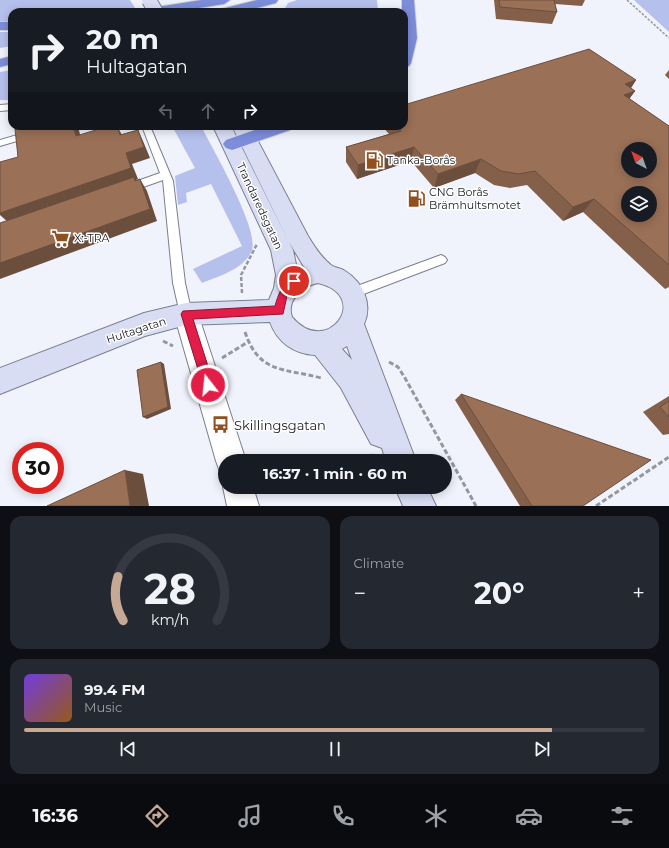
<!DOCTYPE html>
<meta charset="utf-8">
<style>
:root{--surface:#171b24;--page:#242831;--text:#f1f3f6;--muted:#9ea1a6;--line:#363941;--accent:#c6a995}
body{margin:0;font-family:Montserrat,sans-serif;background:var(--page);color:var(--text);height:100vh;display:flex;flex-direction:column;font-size:15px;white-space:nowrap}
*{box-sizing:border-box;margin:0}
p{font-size:13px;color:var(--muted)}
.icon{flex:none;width:22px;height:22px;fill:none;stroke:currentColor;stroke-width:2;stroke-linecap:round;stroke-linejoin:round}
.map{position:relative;height:506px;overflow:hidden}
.sheet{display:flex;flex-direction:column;gap:10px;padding:10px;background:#0d0f14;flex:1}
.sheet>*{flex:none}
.hud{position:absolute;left:8px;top:8px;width:400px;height:122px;border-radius:12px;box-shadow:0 2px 10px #0003;background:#171b24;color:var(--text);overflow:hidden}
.needle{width:26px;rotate:319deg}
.fabs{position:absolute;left:621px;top:142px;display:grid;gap:8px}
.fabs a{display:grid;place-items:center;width:36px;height:36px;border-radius:50%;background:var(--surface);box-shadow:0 2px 10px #0003;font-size:20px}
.speed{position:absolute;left:12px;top:442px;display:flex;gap:8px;font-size:20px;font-weight:700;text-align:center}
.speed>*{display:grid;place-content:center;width:52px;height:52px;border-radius:50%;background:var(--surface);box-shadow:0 2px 10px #0003;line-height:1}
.speed .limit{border:6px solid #d22;background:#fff;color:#111}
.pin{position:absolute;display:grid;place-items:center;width:34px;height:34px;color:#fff;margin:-17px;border:2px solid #fff;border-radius:50%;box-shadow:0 1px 4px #0007}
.me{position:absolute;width:44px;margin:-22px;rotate:344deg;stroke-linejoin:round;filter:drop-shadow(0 0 3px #0008)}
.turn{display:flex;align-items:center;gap:14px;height:84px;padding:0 12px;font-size:18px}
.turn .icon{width:52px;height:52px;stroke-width:2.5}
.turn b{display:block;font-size:28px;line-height:34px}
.lanes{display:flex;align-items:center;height:38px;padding:0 12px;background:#0003;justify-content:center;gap:20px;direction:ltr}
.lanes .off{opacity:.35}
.big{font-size:30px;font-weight:700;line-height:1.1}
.sheet .widget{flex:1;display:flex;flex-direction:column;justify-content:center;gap:6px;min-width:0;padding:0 14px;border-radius:12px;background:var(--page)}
.sheet .dial{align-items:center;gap:0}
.dial svg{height:104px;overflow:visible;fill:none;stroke:var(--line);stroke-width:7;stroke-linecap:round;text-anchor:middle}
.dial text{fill:var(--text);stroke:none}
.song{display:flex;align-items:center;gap:12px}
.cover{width:48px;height:48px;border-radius:6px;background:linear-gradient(135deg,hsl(260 70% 55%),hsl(30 70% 35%))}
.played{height:4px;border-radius:2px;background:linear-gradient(90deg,var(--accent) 85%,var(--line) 85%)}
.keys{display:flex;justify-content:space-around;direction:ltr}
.heat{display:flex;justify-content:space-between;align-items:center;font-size:22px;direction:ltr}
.sheet .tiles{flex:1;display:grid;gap:10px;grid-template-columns:1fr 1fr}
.widget:last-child{grid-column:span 2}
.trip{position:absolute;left:218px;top:454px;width:234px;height:40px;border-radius:20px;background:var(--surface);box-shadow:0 2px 10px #0003;font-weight:700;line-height:40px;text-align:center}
.dock{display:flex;height:64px;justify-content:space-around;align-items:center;background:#090b0e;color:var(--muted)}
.dock .icon{width:28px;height:28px}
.dock .selected{color:var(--accent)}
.dock b{font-size:18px;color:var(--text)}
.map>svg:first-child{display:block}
.green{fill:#b5c0ed}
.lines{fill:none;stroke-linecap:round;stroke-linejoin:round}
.lane-casing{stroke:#7b7f8d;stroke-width:2}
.street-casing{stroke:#7b7f8d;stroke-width:2}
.secondary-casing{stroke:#7b7f8d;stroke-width:2}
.highway-casing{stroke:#d1d1d2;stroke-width:2}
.path-far2{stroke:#95979f;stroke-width:1.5;stroke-dasharray:2.5 1.5;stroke-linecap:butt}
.path-far1{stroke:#95979f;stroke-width:2.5;stroke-dasharray:4 2;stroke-linecap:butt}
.path{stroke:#95979f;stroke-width:3;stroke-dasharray:5 2.5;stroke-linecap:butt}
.lane{fill:#fff;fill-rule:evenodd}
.street{fill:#fff;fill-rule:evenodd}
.secondary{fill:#d8ddf4;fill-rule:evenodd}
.highway{fill:#7d8dda;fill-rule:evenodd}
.secondary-bridge-casing{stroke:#7b7f8d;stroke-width:16;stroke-linecap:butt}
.secondary-bridge{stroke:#d8ddf4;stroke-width:14}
.wall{fill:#84604b}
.shaded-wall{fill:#6c4e3d}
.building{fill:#9a7057;stroke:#6c4e3d;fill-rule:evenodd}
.route{fill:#e11d48;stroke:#92132f}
.labels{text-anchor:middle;stroke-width:3;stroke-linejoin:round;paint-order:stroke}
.poi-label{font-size:11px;fill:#191b20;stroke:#fff;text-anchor:start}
.street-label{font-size:11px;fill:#191b20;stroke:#fff}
.near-poi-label{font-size:13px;fill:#191b20;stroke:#fff;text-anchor:start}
</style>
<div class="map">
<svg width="669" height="506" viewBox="0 0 669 506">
<rect width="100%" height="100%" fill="#f0f3fc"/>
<!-- green -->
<g class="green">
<polygon points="0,0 130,0 137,11 12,12 12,23 0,22"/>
<polygon points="297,0 377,0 378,12 286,12 284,10 288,3"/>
<polygon points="634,0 669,0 669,32"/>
<polygon points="0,32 12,32 12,46 0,48"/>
<polygon points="12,70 12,100 0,100 0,72"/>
<path d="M172 126H201C212 148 259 228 252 250 245 269 219 276 202 283L193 269 242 246 211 184 186 193 187 202 178 205 175 176 195 168Z"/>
</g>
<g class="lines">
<defs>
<g id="lane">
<polygon points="12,104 12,110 0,111 0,105"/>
<polygon points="48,126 62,126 61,128 0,146 0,140"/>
<polygon points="142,126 150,126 173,181 185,283 192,314 190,318 186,320 182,318 180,314 173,283 163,180 129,192 124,188 126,185 160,173"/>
<polygon points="441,255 445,257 447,260 445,263 353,298 349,297 347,293 349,289"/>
</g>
<g id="street">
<polygon points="186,303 195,306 198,314 246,461 225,461 225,473 220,472 216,461 174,314 177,306"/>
<polygon points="225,481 225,487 253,487 259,506 227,506 223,487"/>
</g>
<g id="secondary">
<path d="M213 126H231L293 250 297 269 304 267 289 242 232 126H250L308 236C314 246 321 257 331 265 335 268 341 268 345 271 363 282 373 304 364 324L416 461H386L382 448 371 444 341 388 315 355C294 354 277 342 270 322L186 325 145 336 0 394V368L144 313 186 303 269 300 274 288 276 275 271 250ZM318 283C373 296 327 359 292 317 286 300 303 286 318 283ZM347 346 352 360 342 349Z"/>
<polygon points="395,487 427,487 436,506 403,506"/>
</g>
<g id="highway">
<polygon points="201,0 230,0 224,4 174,12 145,12 151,8"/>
<polygon points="257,0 278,0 276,3 241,12 220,12 221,9"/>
<polygon points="402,0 414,0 417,38 411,63 409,66 404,67 404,12 402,12"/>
<rect x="0" y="22" width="12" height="8"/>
<polygon points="12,56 12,64 0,67 0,59"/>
<polygon points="266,126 293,126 290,130 232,150 226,148 223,144 226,140"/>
</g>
</defs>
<!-- lane casing -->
<use href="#lane" class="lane-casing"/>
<!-- street casing -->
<use href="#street" class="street-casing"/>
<!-- secondary casing -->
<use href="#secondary" class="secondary-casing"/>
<!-- highway casing -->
<use href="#highway" class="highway-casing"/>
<!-- path-far2 -->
<polyline class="path-far2" points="627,0 669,38"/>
<!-- path-far1 -->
<polyline class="path-far1" points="242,293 241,275 257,244"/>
<!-- path -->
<g class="path">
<path d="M245 332C259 374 284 368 321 378"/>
<polyline points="163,341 173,346"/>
<polyline points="222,358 248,342"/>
<polyline points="389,362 398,367 405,378 476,506"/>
<polyline points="371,454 374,461"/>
<polyline points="596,506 669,457"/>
</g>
<!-- lane -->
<use href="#lane" class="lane"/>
<!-- street -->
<use href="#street" class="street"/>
<!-- secondary -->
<use href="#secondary" class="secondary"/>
<!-- highway -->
<use href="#highway" class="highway"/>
<defs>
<polyline id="secondary-bridge" points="149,0 156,12"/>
</defs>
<!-- secondary-bridge casing -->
<use href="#secondary-bridge" class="secondary-bridge-casing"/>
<!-- secondary-bridge -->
<use href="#secondary-bridge" class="secondary-bridge"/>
</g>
<!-- wall -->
<g class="wall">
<polygon points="494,0 585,0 582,6 555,4 557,12 552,24 496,19"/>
<polygon points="669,70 669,79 665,75"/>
<polygon points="636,80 631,88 635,91 629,99 669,126 669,287 665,289 583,212 563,221 527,185 510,188 494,185 475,173 434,188 411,161 357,179 346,162 346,147 389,134 382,126 404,126"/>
<polygon points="461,394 583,506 520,506 455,400"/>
<polygon points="669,396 669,434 663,435 643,412"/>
</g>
<!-- shaded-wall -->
<g class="shaded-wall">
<polygon points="636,80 627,94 635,91 625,105 614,110 625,84"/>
<polygon points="73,126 78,126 83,147 76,136"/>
<polygon points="117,126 122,135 120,135"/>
<polygon points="138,130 143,141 150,158 132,164 138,179 136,180 141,189 10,224 0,215 0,213 126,153"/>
<polygon points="414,147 411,161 357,179 358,165"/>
<polygon points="481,159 475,173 434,188 438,174"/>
<polygon points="140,179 147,191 157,221 0,279 0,263"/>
<polygon points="594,199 583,212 563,221 573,207"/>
<polygon points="161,362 164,364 171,409 147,419 143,417"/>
<polygon points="125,470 143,474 149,506 130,506"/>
</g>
<!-- building -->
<g class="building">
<polygon points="499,0 554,0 557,12 500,7"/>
<path d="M589 49 636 80 625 84 635 91 624 95 669 126V265L594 199 573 207 535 171 518 174 501 171 481 159 438 174 414 147 358 165 346 147 401 131 397 126H404V105ZM628 149H650V171H628ZM628 193H650V215H628Z"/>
<polygon points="25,126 73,126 76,136 109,126 117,126 120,135 138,130 144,147 126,153 131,168 0,213 0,162 18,157 15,129"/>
<polygon points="134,177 135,181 140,179 150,209 0,263 0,223"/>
<polygon points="161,362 168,407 143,417 137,370"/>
<polygon points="461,394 651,460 583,506 532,506"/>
<polygon points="669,401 669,417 660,407"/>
<polygon points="125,470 130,506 47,506"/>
</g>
<!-- route -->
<path class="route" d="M294 277 299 281 287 296 283 314 193 319 214 385 212 389 208 390 204 389 181 314 183 311 275 306C278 295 283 281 294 277Z"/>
<!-- icons -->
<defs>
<symbol id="fuel-bare" viewBox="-9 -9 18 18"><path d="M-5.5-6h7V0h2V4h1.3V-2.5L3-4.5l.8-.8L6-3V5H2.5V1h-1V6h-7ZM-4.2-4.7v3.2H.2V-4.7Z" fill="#924f1f" stroke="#fff" stroke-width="2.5" paint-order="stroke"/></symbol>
<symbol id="supermarket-bare" viewBox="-9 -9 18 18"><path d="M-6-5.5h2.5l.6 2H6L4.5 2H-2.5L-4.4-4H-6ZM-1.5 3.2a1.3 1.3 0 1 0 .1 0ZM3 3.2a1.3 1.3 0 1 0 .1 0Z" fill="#924f1f" stroke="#fff" stroke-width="2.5" paint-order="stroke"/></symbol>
<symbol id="bus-bare" viewBox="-9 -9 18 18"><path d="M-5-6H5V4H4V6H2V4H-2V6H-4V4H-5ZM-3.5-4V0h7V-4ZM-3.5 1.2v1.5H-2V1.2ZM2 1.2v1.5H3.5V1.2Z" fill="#924f1f" stroke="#fff" stroke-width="2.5" paint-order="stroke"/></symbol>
</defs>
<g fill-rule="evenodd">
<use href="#fuel-bare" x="362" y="148" width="25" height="25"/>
<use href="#fuel-bare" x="404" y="186" width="25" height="25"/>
<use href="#supermarket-bare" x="48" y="226" width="25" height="25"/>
<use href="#bus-bare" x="208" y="412" width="25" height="25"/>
</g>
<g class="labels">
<!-- poi labels -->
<g class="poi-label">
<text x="387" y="164">Tanka-Borås</text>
<text x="429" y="196">CNG Borås<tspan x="429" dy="13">Brämhultsmotet</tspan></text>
<text x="74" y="242">X:-TRA</text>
</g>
<!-- street labels -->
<g class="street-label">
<text transform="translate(260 206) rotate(65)" y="4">Trandaredsgatan</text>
<text transform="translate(136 330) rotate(-18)" y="4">Hultagatan</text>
</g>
<!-- near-poi labels -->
<g class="near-poi-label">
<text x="234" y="430">Skillingsgatan</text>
</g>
</g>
</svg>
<div class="fabs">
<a><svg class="needle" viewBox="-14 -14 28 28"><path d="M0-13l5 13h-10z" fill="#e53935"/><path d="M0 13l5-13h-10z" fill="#9ea1a6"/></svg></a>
<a><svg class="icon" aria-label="layers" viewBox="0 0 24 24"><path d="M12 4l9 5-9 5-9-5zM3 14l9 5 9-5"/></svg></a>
</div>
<div class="speed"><div class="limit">30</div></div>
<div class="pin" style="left:294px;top:281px;background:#d93025"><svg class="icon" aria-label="arrive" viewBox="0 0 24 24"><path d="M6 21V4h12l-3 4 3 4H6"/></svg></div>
<svg class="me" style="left:208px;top:385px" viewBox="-20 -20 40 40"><circle r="17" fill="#e11d48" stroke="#fff" stroke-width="3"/><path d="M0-11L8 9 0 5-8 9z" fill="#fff"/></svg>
<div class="trip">16:37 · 1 min · 60 m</div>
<div class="hud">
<div class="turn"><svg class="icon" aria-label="right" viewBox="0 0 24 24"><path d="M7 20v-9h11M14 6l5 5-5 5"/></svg><div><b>20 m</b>Hultagatan</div></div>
<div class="lanes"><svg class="icon off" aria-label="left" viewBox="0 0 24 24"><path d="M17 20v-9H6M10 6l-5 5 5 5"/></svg><svg class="icon off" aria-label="ahead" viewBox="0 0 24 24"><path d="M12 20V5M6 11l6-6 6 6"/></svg><svg class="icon" aria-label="right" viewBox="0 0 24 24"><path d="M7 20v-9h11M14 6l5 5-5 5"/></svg></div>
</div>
</div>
<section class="sheet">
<div class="tiles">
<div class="widget dial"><svg viewBox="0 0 100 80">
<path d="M14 69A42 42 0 1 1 86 69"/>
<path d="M14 69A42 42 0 0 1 10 35" stroke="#c6a995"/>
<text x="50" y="56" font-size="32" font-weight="700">28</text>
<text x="50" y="72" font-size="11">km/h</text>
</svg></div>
<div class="widget"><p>Climate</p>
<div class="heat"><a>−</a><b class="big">20°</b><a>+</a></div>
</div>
<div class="widget">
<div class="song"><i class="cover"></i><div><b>99.4 FM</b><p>Music</p></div></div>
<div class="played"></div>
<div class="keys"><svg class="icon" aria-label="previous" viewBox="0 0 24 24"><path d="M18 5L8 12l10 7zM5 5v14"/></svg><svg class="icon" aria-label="pause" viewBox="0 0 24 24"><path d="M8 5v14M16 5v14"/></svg><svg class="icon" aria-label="next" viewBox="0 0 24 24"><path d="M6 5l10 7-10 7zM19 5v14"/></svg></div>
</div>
</div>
</section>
<nav class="dock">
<b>16:36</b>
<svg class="icon selected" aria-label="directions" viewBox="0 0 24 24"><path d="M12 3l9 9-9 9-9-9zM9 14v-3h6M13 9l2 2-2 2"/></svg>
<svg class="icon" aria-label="music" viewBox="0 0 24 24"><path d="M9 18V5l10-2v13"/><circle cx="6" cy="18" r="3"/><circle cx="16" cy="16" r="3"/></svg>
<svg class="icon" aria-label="phone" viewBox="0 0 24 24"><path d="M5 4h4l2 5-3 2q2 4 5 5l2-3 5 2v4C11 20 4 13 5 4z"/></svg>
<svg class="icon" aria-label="climate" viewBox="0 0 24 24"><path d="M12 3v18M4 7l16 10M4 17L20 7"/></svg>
<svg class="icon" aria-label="car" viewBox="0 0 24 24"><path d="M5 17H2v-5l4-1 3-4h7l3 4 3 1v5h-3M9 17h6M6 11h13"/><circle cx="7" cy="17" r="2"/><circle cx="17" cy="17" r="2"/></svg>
<svg class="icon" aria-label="filters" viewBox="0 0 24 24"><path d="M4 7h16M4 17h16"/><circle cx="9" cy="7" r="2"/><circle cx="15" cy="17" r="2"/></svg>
</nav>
